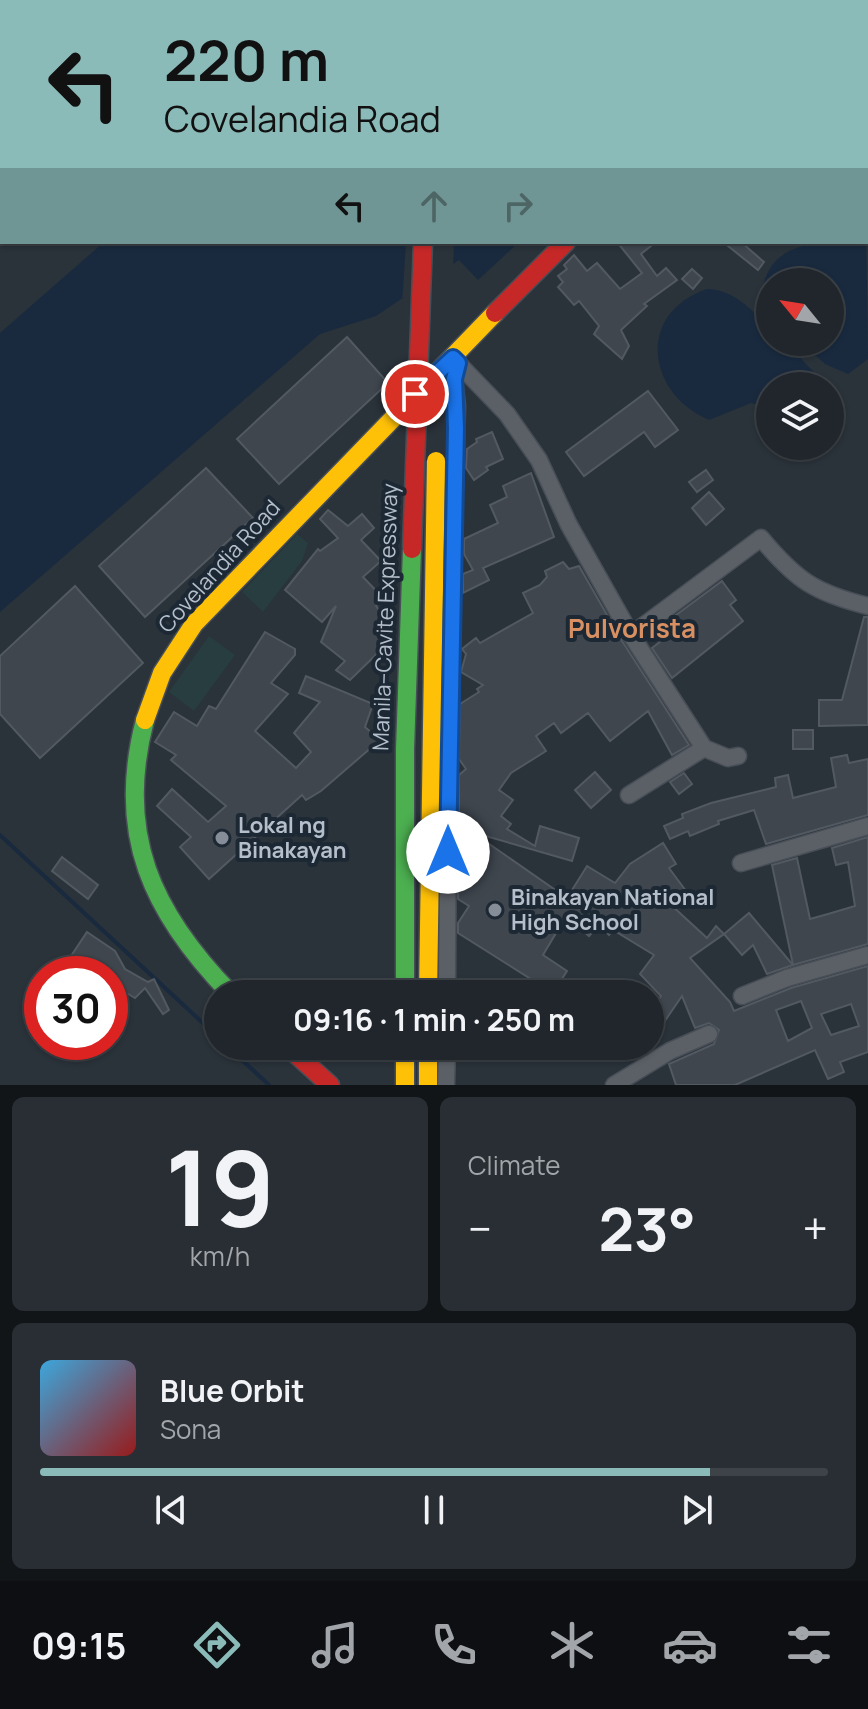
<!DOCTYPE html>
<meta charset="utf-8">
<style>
:root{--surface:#20262c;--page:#282e34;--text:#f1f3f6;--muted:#a2a5a9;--line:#3d4348;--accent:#8bbbb9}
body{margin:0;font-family:Manrope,sans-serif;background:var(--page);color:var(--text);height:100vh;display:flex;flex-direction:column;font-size:30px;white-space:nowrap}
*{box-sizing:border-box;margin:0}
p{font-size:26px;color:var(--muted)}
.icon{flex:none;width:44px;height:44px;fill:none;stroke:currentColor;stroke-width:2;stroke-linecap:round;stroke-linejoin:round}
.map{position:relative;height:1085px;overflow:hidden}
.drawer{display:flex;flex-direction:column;gap:12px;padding:12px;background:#121518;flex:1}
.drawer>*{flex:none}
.banner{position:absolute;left:0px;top:0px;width:868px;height:244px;box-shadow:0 2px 6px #0004,0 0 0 2px var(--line);background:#8bbbb9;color:#111;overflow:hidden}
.needle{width:52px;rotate:300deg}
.controls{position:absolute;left:756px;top:268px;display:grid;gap:16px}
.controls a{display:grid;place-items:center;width:88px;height:88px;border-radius:50%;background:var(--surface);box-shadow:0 2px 6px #0004,0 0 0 2px var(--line);font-size:40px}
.speed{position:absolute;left:24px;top:956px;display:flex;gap:16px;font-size:40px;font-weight:700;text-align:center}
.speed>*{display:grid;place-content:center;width:104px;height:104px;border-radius:50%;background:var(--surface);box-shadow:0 2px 6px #0004,0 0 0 2px var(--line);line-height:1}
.speed .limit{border:12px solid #d22;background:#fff;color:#111}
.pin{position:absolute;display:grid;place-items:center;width:68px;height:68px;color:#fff;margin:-34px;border:4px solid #fff;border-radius:50%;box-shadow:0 2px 8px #0007}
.me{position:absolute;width:88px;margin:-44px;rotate:0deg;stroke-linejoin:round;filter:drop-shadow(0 0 6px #0008)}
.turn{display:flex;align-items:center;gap:28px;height:168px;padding:0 32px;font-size:36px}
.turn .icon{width:104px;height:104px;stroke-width:2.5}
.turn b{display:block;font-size:56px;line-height:68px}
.lanes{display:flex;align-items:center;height:76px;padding:0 32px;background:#0003;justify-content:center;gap:40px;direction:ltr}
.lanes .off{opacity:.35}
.big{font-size:60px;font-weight:700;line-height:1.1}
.drawer .widget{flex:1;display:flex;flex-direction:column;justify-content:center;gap:12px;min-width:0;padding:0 28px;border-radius:12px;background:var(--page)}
.drawer .dial{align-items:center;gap:0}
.dial b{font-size:104px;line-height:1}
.song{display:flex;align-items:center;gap:24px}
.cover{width:96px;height:96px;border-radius:12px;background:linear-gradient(135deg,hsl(200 70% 55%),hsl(0 70% 35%))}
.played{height:8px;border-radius:4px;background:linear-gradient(90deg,var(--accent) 85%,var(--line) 85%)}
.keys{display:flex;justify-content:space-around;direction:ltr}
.heat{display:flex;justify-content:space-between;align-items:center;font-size:44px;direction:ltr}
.drawer .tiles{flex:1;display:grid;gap:12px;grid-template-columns:1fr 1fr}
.widget:last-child{grid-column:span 2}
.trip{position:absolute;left:204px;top:980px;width:460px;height:80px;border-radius:40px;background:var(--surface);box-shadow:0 2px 6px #0004,0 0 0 2px var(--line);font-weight:700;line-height:80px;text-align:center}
.menu{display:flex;height:128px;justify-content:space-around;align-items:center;background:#0d0f12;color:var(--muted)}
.menu .icon{width:56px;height:56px}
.menu .active{color:var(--accent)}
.menu b{font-size:36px;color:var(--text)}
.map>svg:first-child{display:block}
.green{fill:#273d40}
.water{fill:#192a3f}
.pier{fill:#2a323a}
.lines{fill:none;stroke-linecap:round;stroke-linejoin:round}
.stream{stroke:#192a3f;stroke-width:4}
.building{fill:#3f464e;stroke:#525961;stroke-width:2;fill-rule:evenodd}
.street-casing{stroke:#484e56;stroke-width:19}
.fast-casing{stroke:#484e56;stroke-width:21}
.slow-casing{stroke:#484e56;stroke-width:21}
.jam-casing{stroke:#484e56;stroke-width:21}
.street{stroke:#5b6067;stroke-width:16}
.fast{stroke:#4caf50;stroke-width:18}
.slow{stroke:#ffc107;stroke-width:18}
.jam{stroke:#c62828;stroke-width:18}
.fast-bridge-casing{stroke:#474e55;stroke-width:21;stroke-linecap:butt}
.slow-bridge-casing{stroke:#474e55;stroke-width:21;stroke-linecap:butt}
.jam-bridge-casing{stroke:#474e55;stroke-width:21;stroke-linecap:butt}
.fast-bridge{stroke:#4caf50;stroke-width:18}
.slow-bridge{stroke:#ffc107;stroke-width:18}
.jam-bridge{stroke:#c62828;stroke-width:18}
.route-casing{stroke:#114b97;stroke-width:20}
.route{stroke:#1a73e8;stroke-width:14}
.poi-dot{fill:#848d98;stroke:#1d2835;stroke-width:3}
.labels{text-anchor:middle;stroke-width:8;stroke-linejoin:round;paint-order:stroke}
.street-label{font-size:22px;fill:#b5becb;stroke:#1d2835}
.poi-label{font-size:22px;font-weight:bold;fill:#b5becb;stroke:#1d2835;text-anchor:start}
.quarter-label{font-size:26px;font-weight:bold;fill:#d89062;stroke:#1d2835}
</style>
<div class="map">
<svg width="868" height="1085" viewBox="0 0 868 1085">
<rect width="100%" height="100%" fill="#2a323a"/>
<!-- green -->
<g class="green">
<polygon points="297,534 308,543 302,561 263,612 242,592"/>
<polygon points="209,636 235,655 194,711 169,692"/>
</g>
<!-- water -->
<g class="water">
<polygon points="256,0 818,0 815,2"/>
<polygon points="868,10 868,159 866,12"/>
<path d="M866 217 868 359 848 374 825 364 801 342H830V282H770V312L761 300C765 238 819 242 866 242Z"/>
<polygon points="104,242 519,242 478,280 459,260 376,316 320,334 0,612 0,333"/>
<path d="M707 289C733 289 753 311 770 328V342H785L827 386H770V408L751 403 709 420C646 393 636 313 707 289Z"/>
</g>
<!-- pier -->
<polygon class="pier" points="406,242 454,242 453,270 402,305"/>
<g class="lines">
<!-- stream -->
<g class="stream">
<polyline points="0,835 218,1037"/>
<polyline points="227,1046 269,1085"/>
</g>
</g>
<!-- building -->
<g class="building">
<polygon points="617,242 656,242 641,254 657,276 666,268 677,280 644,304 647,306 621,330 629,346 622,359 594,334 599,326 579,301 574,305 558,287 563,282 558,276 567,269 564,265 574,255 587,271 597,263 620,289 642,273"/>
<polygon points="723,242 741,242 764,262 758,270"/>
<polygon points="692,269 702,278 693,289 682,279"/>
<polygon points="347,337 388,383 279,484 237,439"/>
<polygon points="648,391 678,430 655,447 644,432 584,476 566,452"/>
<polygon points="492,432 503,459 486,467 488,470 474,480 466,468 467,449 477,442 476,439"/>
<polygon points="206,468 253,518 145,617 99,566"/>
<polygon points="706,470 713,480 697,492 689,482"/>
<polygon points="531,473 554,537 483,568 489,580 463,593 463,574 473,570 464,554 464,539 498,523 490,505 507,497 503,486"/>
<polygon points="709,492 724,509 706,525 692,508"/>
<polygon points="328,510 348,526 362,514 374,528 361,540 381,561 363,577 384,599 376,606 390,625 380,641 385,646 350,680 336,670 345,661 321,642 336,606 322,622 285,590 318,549 320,551 338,538 320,519"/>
<path d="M563 562 569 569 579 566 622 641 689 745 672 755 648 711 610 741 588 713 561 733 554 723 536 736 546 751 511 773 499 790 513 800 501 816 511 824 507 829 535 846 540 826 579 838 572 861 472 832 567 898 587 866 615 883 630 864 663 843 676 864 669 868 686 891 669 903 707 938 716 926 724 934 690 958 730 1002 734 1011 791 988 868 966V1052L840 1062 844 1072 828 1079 815 1050 735 1085H676L669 1064 714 1044 719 1030 709 1023 695 1028 682 996 660 1028 650 1021V1011L661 996 640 974 654 955 613 930 609 935 599 925 589 936 574 923 570 929 562 923 543 955 567 971 553 993 458 933V923L469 906 458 899V869L467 856 459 850V775L466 769 459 759 460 704 479 692 477 689 483 685 461 672 466 654 462 649 476 638 480 643 533 613 523 593 540 585 547 577 545 571ZM801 1001 812 1028 788 1041 776 1010ZM851 1004 859 1026 831 1035 821 1014Z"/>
<polygon points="722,581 736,600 730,605 743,621 672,678 652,648 674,631 668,621"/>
<polygon points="75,586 143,663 40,758 0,714 0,656"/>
<polygon points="864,617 868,617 868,725 819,726 819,700 842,700"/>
<polygon points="265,632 295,649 295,655 271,683 288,694 255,731 296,768 311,752 294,733 320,702 299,693 306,676 373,704 365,727 380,740 321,791 306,800 302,795 209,879 180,847 191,837 157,806 172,789 208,822 226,806 171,760 176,755 155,742 174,712 197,726 209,706 216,709"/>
<rect x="793" y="730" width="20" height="19"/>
<polygon points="847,755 849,763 868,759 868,815 766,844 754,810 718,821 719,824 690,836 688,831 670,839 664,826 683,818 682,814 711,803 776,787 775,778 788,775 793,798 836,787 831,758"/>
<polygon points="595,772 611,790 591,808 575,790"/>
<polygon points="684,773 692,784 679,794 670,782"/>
<polygon points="868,837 868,944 793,965 772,865 797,858 810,919 828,914 855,906 848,862 836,865 832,848"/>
<polygon points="62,857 98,885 88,899 52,871"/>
<polygon points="749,913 793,965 767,974 753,945 742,955 724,934"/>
<polygon points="87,932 115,951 125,969 148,982 154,979 169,1010 163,1014 145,988 135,998 120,989 110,982 110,974 72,974 80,963 71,956"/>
</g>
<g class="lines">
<defs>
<g id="street">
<path d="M453 358 507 414 539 460 569 525 631 635 761 538C796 580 815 593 868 606"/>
<polyline points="631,635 704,748 728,758 738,756"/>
<polyline points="629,795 704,748"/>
<polyline points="741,863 868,826"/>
<polyline points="447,994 448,739 457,406 454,379 458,363"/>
<polyline points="742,996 787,978 868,955"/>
<polyline points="446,1085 447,1046"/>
<polyline points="614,1085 670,1051 709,1034"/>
</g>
<path id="fast" d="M145 720C115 834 152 913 231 994"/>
<g id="slow">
<polyline points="851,2 853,0"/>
<polyline points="145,720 162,673 194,624 495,313"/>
<polyline points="405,1046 405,1085"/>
<polyline points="428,1046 428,1085"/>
</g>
<g id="jam">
<polyline points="457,2 458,0"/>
<polyline points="495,313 566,242"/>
<polyline points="287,1046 330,1085"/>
</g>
</defs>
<!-- street casing -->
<use href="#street" class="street-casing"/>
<!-- fast casing -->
<use href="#fast" class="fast-casing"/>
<!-- slow casing -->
<use href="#slow" class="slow-casing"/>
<!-- jam casing -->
<use href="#jam" class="jam-casing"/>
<!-- street -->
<use href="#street" class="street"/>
<!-- fast -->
<use href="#fast" class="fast"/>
<!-- slow -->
<use href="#slow" class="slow"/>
<!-- jam -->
<use href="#jam" class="jam"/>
<defs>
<polyline id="fast-bridge" points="405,994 405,749 412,549"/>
<polyline id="slow-bridge" points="428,994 436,461"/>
<polyline id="jam-bridge" points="412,549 423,242"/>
</defs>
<!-- fast-bridge casing -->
<use href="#fast-bridge" class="fast-bridge-casing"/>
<!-- slow-bridge casing -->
<use href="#slow-bridge" class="slow-bridge-casing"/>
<!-- jam-bridge casing -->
<use href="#jam-bridge" class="jam-bridge-casing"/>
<!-- fast-bridge -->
<use href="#fast-bridge" class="fast-bridge"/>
<!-- slow-bridge -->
<use href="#slow-bridge" class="slow-bridge"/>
<!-- jam-bridge -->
<use href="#jam-bridge" class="jam-bridge"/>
</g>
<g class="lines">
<defs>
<polyline id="route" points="415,394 453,358 458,363 454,379 456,428 448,852"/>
</defs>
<!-- route casing -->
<use href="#route" class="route-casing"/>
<!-- route -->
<use href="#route" class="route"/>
</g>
<!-- markers -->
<g class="poi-dot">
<circle cx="222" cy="838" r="8"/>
<circle cx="495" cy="910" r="8"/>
</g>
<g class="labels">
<!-- street labels -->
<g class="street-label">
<text transform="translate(219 566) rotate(-48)" y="8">Covelandia Road</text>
<text transform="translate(385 617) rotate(-88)" y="8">Manila–Cavite Expressway</text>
</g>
<!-- poi labels -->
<g class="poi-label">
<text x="238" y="833">Lokal ng<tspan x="238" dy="25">Binakayan</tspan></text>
<text x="511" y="905">Binakayan National<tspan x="511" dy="25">High School</tspan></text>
</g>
<!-- quarter labels -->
<g class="quarter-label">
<text x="632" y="638">Pulvorista</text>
</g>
</g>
</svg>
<div class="controls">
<a><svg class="needle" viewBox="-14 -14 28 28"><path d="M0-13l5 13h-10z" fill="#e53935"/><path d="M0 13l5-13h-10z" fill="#a2a5a9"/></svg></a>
<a><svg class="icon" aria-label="layers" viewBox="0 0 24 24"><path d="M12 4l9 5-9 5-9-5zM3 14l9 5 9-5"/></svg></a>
</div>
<div class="speed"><div class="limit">30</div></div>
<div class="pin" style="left:415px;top:394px;background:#d93025"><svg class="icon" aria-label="arrive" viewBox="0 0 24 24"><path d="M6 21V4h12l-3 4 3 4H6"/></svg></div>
<svg class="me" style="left:448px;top:852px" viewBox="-20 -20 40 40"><circle r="19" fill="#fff"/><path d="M0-13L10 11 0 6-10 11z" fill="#1a73e8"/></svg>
<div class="trip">09:16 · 1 min · 250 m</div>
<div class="banner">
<div class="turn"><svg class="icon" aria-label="left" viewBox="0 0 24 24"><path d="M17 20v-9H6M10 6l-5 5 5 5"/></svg><div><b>220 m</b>Covelandia Road</div></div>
<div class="lanes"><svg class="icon" aria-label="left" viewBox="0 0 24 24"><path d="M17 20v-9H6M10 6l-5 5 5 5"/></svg><svg class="icon off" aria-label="ahead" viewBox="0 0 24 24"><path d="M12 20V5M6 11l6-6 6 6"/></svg><svg class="icon off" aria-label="right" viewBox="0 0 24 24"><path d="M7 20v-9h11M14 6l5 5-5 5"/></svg></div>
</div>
</div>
<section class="drawer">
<div class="tiles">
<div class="widget dial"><b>19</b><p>km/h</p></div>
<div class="widget"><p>Climate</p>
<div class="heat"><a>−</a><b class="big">23°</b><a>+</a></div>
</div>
<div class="widget">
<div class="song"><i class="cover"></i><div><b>Blue Orbit</b><p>Sona</p></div></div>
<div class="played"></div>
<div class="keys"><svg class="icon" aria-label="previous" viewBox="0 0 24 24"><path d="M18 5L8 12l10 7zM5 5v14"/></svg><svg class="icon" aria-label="pause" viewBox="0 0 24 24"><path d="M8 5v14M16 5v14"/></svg><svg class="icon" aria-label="next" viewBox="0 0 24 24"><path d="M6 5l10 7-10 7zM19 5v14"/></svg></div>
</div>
</div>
</section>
<nav class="menu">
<b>09:15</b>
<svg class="icon active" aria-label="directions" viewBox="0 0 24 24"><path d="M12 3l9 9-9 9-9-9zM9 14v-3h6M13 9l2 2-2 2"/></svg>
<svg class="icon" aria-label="music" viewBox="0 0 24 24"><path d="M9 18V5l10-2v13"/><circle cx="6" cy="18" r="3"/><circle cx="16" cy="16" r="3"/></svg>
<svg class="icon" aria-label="phone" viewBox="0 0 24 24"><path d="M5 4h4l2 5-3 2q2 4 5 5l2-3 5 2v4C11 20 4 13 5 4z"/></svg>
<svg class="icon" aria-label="climate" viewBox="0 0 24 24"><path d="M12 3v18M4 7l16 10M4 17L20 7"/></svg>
<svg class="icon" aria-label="car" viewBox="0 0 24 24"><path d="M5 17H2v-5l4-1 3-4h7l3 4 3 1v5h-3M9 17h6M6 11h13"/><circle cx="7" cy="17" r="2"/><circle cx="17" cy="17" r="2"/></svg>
<svg class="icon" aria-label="filters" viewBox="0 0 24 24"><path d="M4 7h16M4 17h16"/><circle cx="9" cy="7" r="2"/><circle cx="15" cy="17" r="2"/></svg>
</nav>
